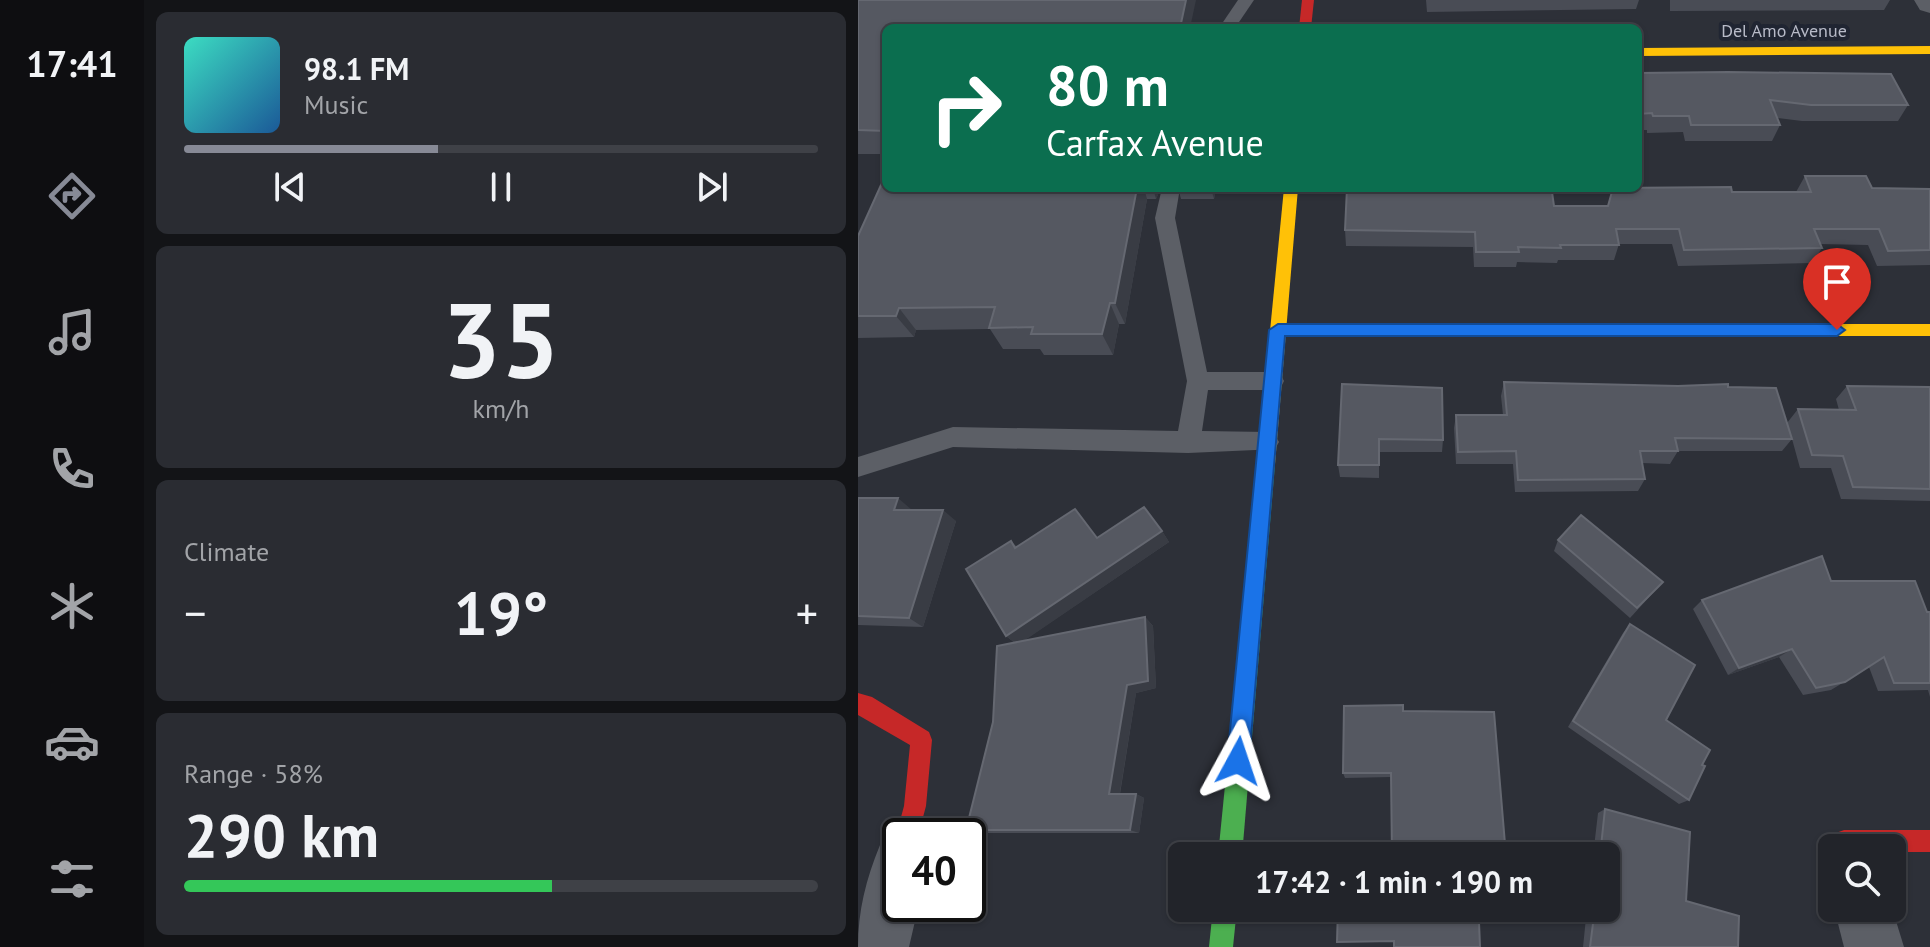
<!DOCTYPE html>
<meta charset="utf-8">
<style>
:root{--surface:#22242a;--page:#2a2c32;--text:#f1f3f6;--muted:#a2a4a8;--line:#3f4147;--accent:#878a96}
body{margin:0;font-family:"PT Sans",sans-serif;background:var(--page);color:var(--text);height:100vh;display:flex;flex-direction:column;font-size:30px;white-space:nowrap}
*{box-sizing:border-box;margin:0}
p{font-size:26px;color:var(--muted)}
.icon{flex:none;width:44px;height:44px;fill:none;stroke:currentColor;stroke-width:2;stroke-linecap:round;stroke-linejoin:round}
.map{position:relative;flex:1;overflow:hidden}
.side{display:flex;flex-direction:column;gap:12px;padding:12px;background:#131417;width:714px}
.side>*{flex:none}
.banner{position:absolute;left:24px;top:24px;width:760px;height:168px;border-radius:12px;box-shadow:0 2px 6px #0004,0 0 0 2px var(--line);background:#0b6e4f;color:#fff;overflow:hidden}
.controls{position:absolute;left:960px;top:834px;display:grid;gap:16px}
.controls a{display:grid;place-items:center;width:88px;height:88px;border-radius:12px;background:var(--surface);box-shadow:0 2px 6px #0004,0 0 0 2px var(--line);font-size:40px}
.speed{position:absolute;left:24px;top:818px;display:flex;gap:16px;font-size:40px;font-weight:700;text-align:center}
.speed>*{display:grid;place-content:center;width:104px;height:104px;border-radius:50%;background:var(--surface);box-shadow:0 2px 6px #0004,0 0 0 2px var(--line);line-height:1}
.speed .limit{border:4px solid #111;border-radius:12px;background:#fff;color:#111}
.pin{position:absolute;display:grid;place-items:center;width:68px;height:68px;color:#fff;margin:-82px -34px;border-radius:50% 50% 50% 0;rotate:-45deg;box-shadow:0 0 8px #0007}
.pin .icon{rotate:45deg}
.me{position:absolute;width:88px;margin:-44px;rotate:5deg;stroke-linejoin:round;filter:drop-shadow(0 0 6px #0008)}
.turn{display:flex;align-items:center;gap:28px;height:168px;padding:0 32px;font-size:36px}
.turn .icon{width:104px;height:104px;stroke-width:2.5}
.turn b{display:block;font-size:56px;line-height:68px}
.big{font-size:60px;font-weight:700;line-height:1.1}
.side .widget{flex:1;display:flex;flex-direction:column;justify-content:center;gap:12px;min-width:0;padding:0 28px;border-radius:12px;background:var(--page)}
.side .dial{align-items:center;gap:0}
.dial b{font-size:104px;line-height:1}
.song{display:flex;align-items:center;gap:24px}
.cover{width:96px;height:96px;border-radius:12px;background:linear-gradient(135deg,hsl(170 70% 55%),hsl(210 70% 35%))}
.played{height:8px;border-radius:4px;background:linear-gradient(90deg,var(--accent) 40%,var(--line) 40%)}
.keys{display:flex;justify-content:space-around;direction:ltr}
.heat{display:flex;justify-content:space-between;align-items:center;font-size:44px;direction:ltr}
.charge{height:12px;border-radius:6px;background:linear-gradient(90deg,#34c759 58%,var(--line) 0)}
.trip{position:absolute;left:310px;top:842px;width:452px;height:80px;border-radius:12px;background:var(--surface);box-shadow:0 2px 6px #0004,0 0 0 2px var(--line);font-weight:700;line-height:80px;text-align:center}
main{display:flex;flex:1;min-height:0}
.tabs{display:flex;flex-direction:column;width:144px;justify-content:space-around;align-items:center;background:#0e0e11;color:var(--muted)}
.tabs .icon{width:56px;height:56px}
.tabs .selected{color:var(--accent)}
.tabs b{font-size:36px;color:var(--text)}
.map>svg:first-child{display:block}
.lines{fill:none;stroke-linecap:round;stroke-linejoin:round}
.lane{fill:#5c5f66;fill-rule:evenodd}
.street{fill:#5c5f66;fill-rule:evenodd}
.fast{fill:#4caf50;fill-rule:evenodd}
.slow{fill:#ffc107;fill-rule:evenodd}
.jam{fill:#c62828;fill-rule:evenodd}
.wall{fill:#494c55}
.shaded-wall{fill:#393c44}
.building{fill:#555861;stroke:#656871;stroke-width:2}
.route{fill:#1a73e8;stroke:#114b97;stroke-width:2}
.labels{text-anchor:middle;stroke-width:8;stroke-linejoin:round;paint-order:stroke}
.far-street-label{font-size:18px;fill:#b8bbc8;stroke:#202532}
</style>
<main>
<nav class="tabs">
<b>17:41</b>
<svg class="icon selected" aria-label="directions" viewBox="0 0 24 24"><path d="M12 3l9 9-9 9-9-9zM9 14v-3h6M13 9l2 2-2 2"/></svg>
<svg class="icon" aria-label="music" viewBox="0 0 24 24"><path d="M9 18V5l10-2v13"/><circle cx="6" cy="18" r="3"/><circle cx="16" cy="16" r="3"/></svg>
<svg class="icon" aria-label="phone" viewBox="0 0 24 24"><path d="M5 4h4l2 5-3 2q2 4 5 5l2-3 5 2v4C11 20 4 13 5 4z"/></svg>
<svg class="icon" aria-label="climate" viewBox="0 0 24 24"><path d="M12 3v18M4 7l16 10M4 17L20 7"/></svg>
<svg class="icon" aria-label="car" viewBox="0 0 24 24"><path d="M5 17H2v-5l4-1 3-4h7l3 4 3 1v5h-3M9 17h6M6 11h13"/><circle cx="7" cy="17" r="2"/><circle cx="17" cy="17" r="2"/></svg>
<svg class="icon" aria-label="filters" viewBox="0 0 24 24"><path d="M4 7h16M4 17h16"/><circle cx="9" cy="7" r="2"/><circle cx="15" cy="17" r="2"/></svg>
</nav>
<section class="side">
<div class="widget">
<div class="song"><i class="cover"></i><div><b>98.1 FM</b><p>Music</p></div></div>
<div class="played"></div>
<div class="keys"><svg class="icon" aria-label="previous" viewBox="0 0 24 24"><path d="M18 5L8 12l10 7zM5 5v14"/></svg><svg class="icon" aria-label="pause" viewBox="0 0 24 24"><path d="M8 5v14M16 5v14"/></svg><svg class="icon" aria-label="next" viewBox="0 0 24 24"><path d="M6 5l10 7-10 7zM19 5v14"/></svg></div>
</div>
<div class="widget dial"><b>35</b><p>km/h</p></div>
<div class="widget"><p>Climate</p>
<div class="heat"><a>−</a><b class="big">19°</b><a>+</a></div>
</div>
<div class="widget"><p>Range · 58%</p><b class="big">290 km</b><div class="charge"></div></div>
</section>
<div class="map">
<svg width="1072" height="947" viewBox="0 0 1072 947">
<rect width="100%" height="100%" fill="#2d3038"/>
<g class="lines">
<!-- lane -->
<g class="lane">
<polygon points="380,0 396,0 377,28 361,28"/>
<polygon points="304,188 322,188 317,218 349,372 415,372 423,375 426,381 423,387 415,390 350,390 344,431 409,432 417,435 421,442 417,449 330,453 95,447 0,477 0,457 95,427 320,431 329,381 297,218"/>
</g>
<!-- street -->
<g class="street">
<polygon points="1056,0 1072,0 1072,13 1062,10"/>
<path d="M42 837V904H61L51 947H0C0 911 8 879 22 845Z"/>
<polygon points="976,908 1034,908 1046,947 986,947"/>
</g>
<!-- fast -->
<g class="fast">
<polygon points="408,456 414,459 417,464 384,856 360,856 399,464 402,459"/>
<polygon points="355,908 379,908 375,947 351,947"/>
</g>
<!-- slow -->
<g class="slow">
<polygon points="1072,46 1072,54 780,56 780,48"/>
<polygon points="426,188 440,188 417,464 414,469 408,472 402,469 399,464"/>
<polygon points="793,324 1072,324 1072,336 793,336 785,330"/>
</g>
<!-- jam -->
<g class="jam">
<polygon points="444,0 456,0 453,28 441,28"/>
<polygon points="420,324 793,324 801,330 793,336 420,336 412,330"/>
<polygon points="0,693 14,697 71,732 74,740 68,806 60,836 42,836 42,845 38,836 46,806 52,745 0,715"/>
<polygon points="986,830 1072,830 1072,852 1034,852 1034,848 976,848 975,841 978,833"/>
</g>
</g>
<!-- wall -->
<g class="wall">
<polygon points="0,0 28,28 28,154 0,154"/>
<polygon points="568,0 781,0 778,9 569,12"/>
<polygon points="812,0 1032,0 1026,10 812,11"/>
<polygon points="780,73 1050,105 1040,121 944,121 919,118 922,125 914,141 827,141 825,132 789,133 789,130 780,130"/>
<polygon points="947,176 1014,188 1072,189 1072,265 1019,266 1010,245 962,244 964,248 954,263 820,266 814,244 761,244 756,260 700,260 699,263 659,262 658,267 616,267 615,247 488,246 487,230 655,192 696,206 750,206 874,192 938,192"/>
<polygon points="28,188 303,188 298,199 289,199 267,324 261,324 255,355 186,355 182,349 145,349 132,329 58,330 56,337 0,338 0,236"/>
<polygon points="320,188 358,188 356,199 323,199"/>
<polygon points="646,382 870,387 929,423 940,409 981,410 978,399 989,386 1072,387 1072,501 983,499 973,468 942,468 934,439 924,451 820,451 812,464 784,463 787,479 780,491 657,492 655,464 598,464 596,428 598,415 645,415 643,396"/>
<polygon points="484,384 585,440 584,452 521,452 521,478 482,477 480,465"/>
<polygon points="0,498 98,521 65,627 0,625"/>
<polygon points="304,531 311,542 165,641 287,617 295,626 298,688 278,693 262,794 278,794 286,798 281,833 123,833 108,830 157,643 148,636 153,541 159,547"/>
<polygon points="700,540 805,582 772,618 696,551"/>
<polygon points="973,581 1072,612 1072,697 1070,690 1020,691 1011,667 973,690 945,695 921,657 870,675 835,609 844,600"/>
<polygon points="772,624 808,720 844,765 831,800 821,804 710,727 765,633"/>
<polygon points="545,711 533,777 487,778 485,773"/>
<polygon points="747,809 828,901 880,947 725,947 729,908 748,908 748,856 735,856 740,813"/>
</g>
<!-- shaded-wall -->
<g class="shaded-wall">
<polygon points="328,0 338,0 332,28 322,28"/>
<polygon points="279,188 286,188 289,199 267,324 257,303"/>
<polygon points="295,188 303,188 298,199"/>
<polygon points="353,188 358,188 356,199"/>
<polygon points="252,303 261,324 255,355 244,334"/>
<polygon points="41,308 58,330 56,337 38,316"/>
<polygon points="40,498 54,510 36,510"/>
<polygon points="85,510 98,521 65,627 51,618"/>
<polygon points="304,531 311,542 160,645 148,636"/>
<polygon points="287,617 295,626 298,688 278,693 261,798 251,794 269,685"/>
<polygon points="934,649 921,657 870,675 881,668"/>
<polygon points="278,794 286,798 281,833 272,830"/>
</g>
<!-- building -->
<g class="building">
<polygon points="0,0 328,0 322,28 28,28 28,131 0,130"/>
<polygon points="870,72 1033,74 1050,105 953,105 912,100 922,125 833,125 831,116 795,116 794,113 780,114 780,73"/>
<polygon points="28,174 28,188 279,188 257,303 252,303 244,334 173,334 175,327 131,328 137,307 41,308 38,316 0,316 0,236"/>
<polygon points="947,176 1008,176 1014,188 1072,189 1072,250 1030,251 1021,229 956,229 964,248 826,250 821,229 758,229 761,245 702,245 703,248 660,247 661,252 618,252 617,232 487,230 489,188 654,188 655,192 694,192 696,206 750,206 755,188 873,187 874,192 953,192"/>
<polygon points="646,382 820,386 870,384 870,387 918,388 934,439 817,438 820,451 782,451 787,479 660,480 658,451 600,452 598,415 649,415"/>
<polygon points="484,384 584,388 585,440 521,439 521,465 480,465"/>
<polygon points="989,386 1072,387 1072,489 995,487 985,456 954,455 940,409 998,410"/>
<polygon points="0,498 40,498 36,510 85,510 51,618 0,616"/>
<polygon points="286,507 304,531 148,636 108,569 153,541 157,548 217,509 239,538"/>
<polygon points="723,515 805,582 779,608 700,540"/>
<polygon points="964,556 973,581 1057,581 1069,612 1072,612 1072,683 1036,683 1026,657 987,682 958,688 934,649 881,668 844,600"/>
<polygon points="287,617 290,681 269,685 251,794 278,794 272,830 108,830 135,722 139,646"/>
<polygon points="772,624 837,665 808,720 852,750 844,765 847,766 831,800 715,721"/>
<polygon points="545,705 545,711 636,712 648,856 534,856 533,773 485,773 486,706"/>
<polygon points="747,809 832,832 828,901 881,916 880,947 732,947 737,908 748,908 748,856 742,856"/>
<polygon points="480,908 652,908 654,922 621,922 622,947 536,947 536,941 479,942"/>
</g>
<!-- route -->
<polygon class="route" points="420,324 979,324 987,330 979,336 427,336 391,761 388,768 380,772 372,768 369,761 411,330"/>
<g class="labels">
<!-- far-street labels -->
<g class="far-street-label">
<text x="926" y="37">Del Amo Avenue</text>
</g>
</g>
</svg>
<div class="controls">
<a><svg class="icon" aria-label="search" viewBox="0 0 24 24"><circle cx="10" cy="10" r="6"/><path d="M15 15l6 6"/></svg></a>
</div>
<div class="speed"><div class="limit">40</div></div>
<div class="pin" style="left:979px;top:330px;background:#d93025"><svg class="icon" aria-label="arrive" viewBox="0 0 24 24"><path d="M6 21V4h12l-3 4 3 4H6"/></svg></div>
<svg class="me" style="left:380px;top:761px" viewBox="-20 -20 40 40"><path d="M0-17L14 15 0 8-14 15z" fill="#1a73e8" stroke="#fff" stroke-width="4"/></svg>
<div class="trip">17:42 · 1 min · 190 m</div>
<div class="banner">
<div class="turn"><svg class="icon" aria-label="right" viewBox="0 0 24 24"><path d="M7 20v-9h11M14 6l5 5-5 5"/></svg><div><b>80 m</b>Carfax Avenue</div></div>
</div>
</div>
</main>
